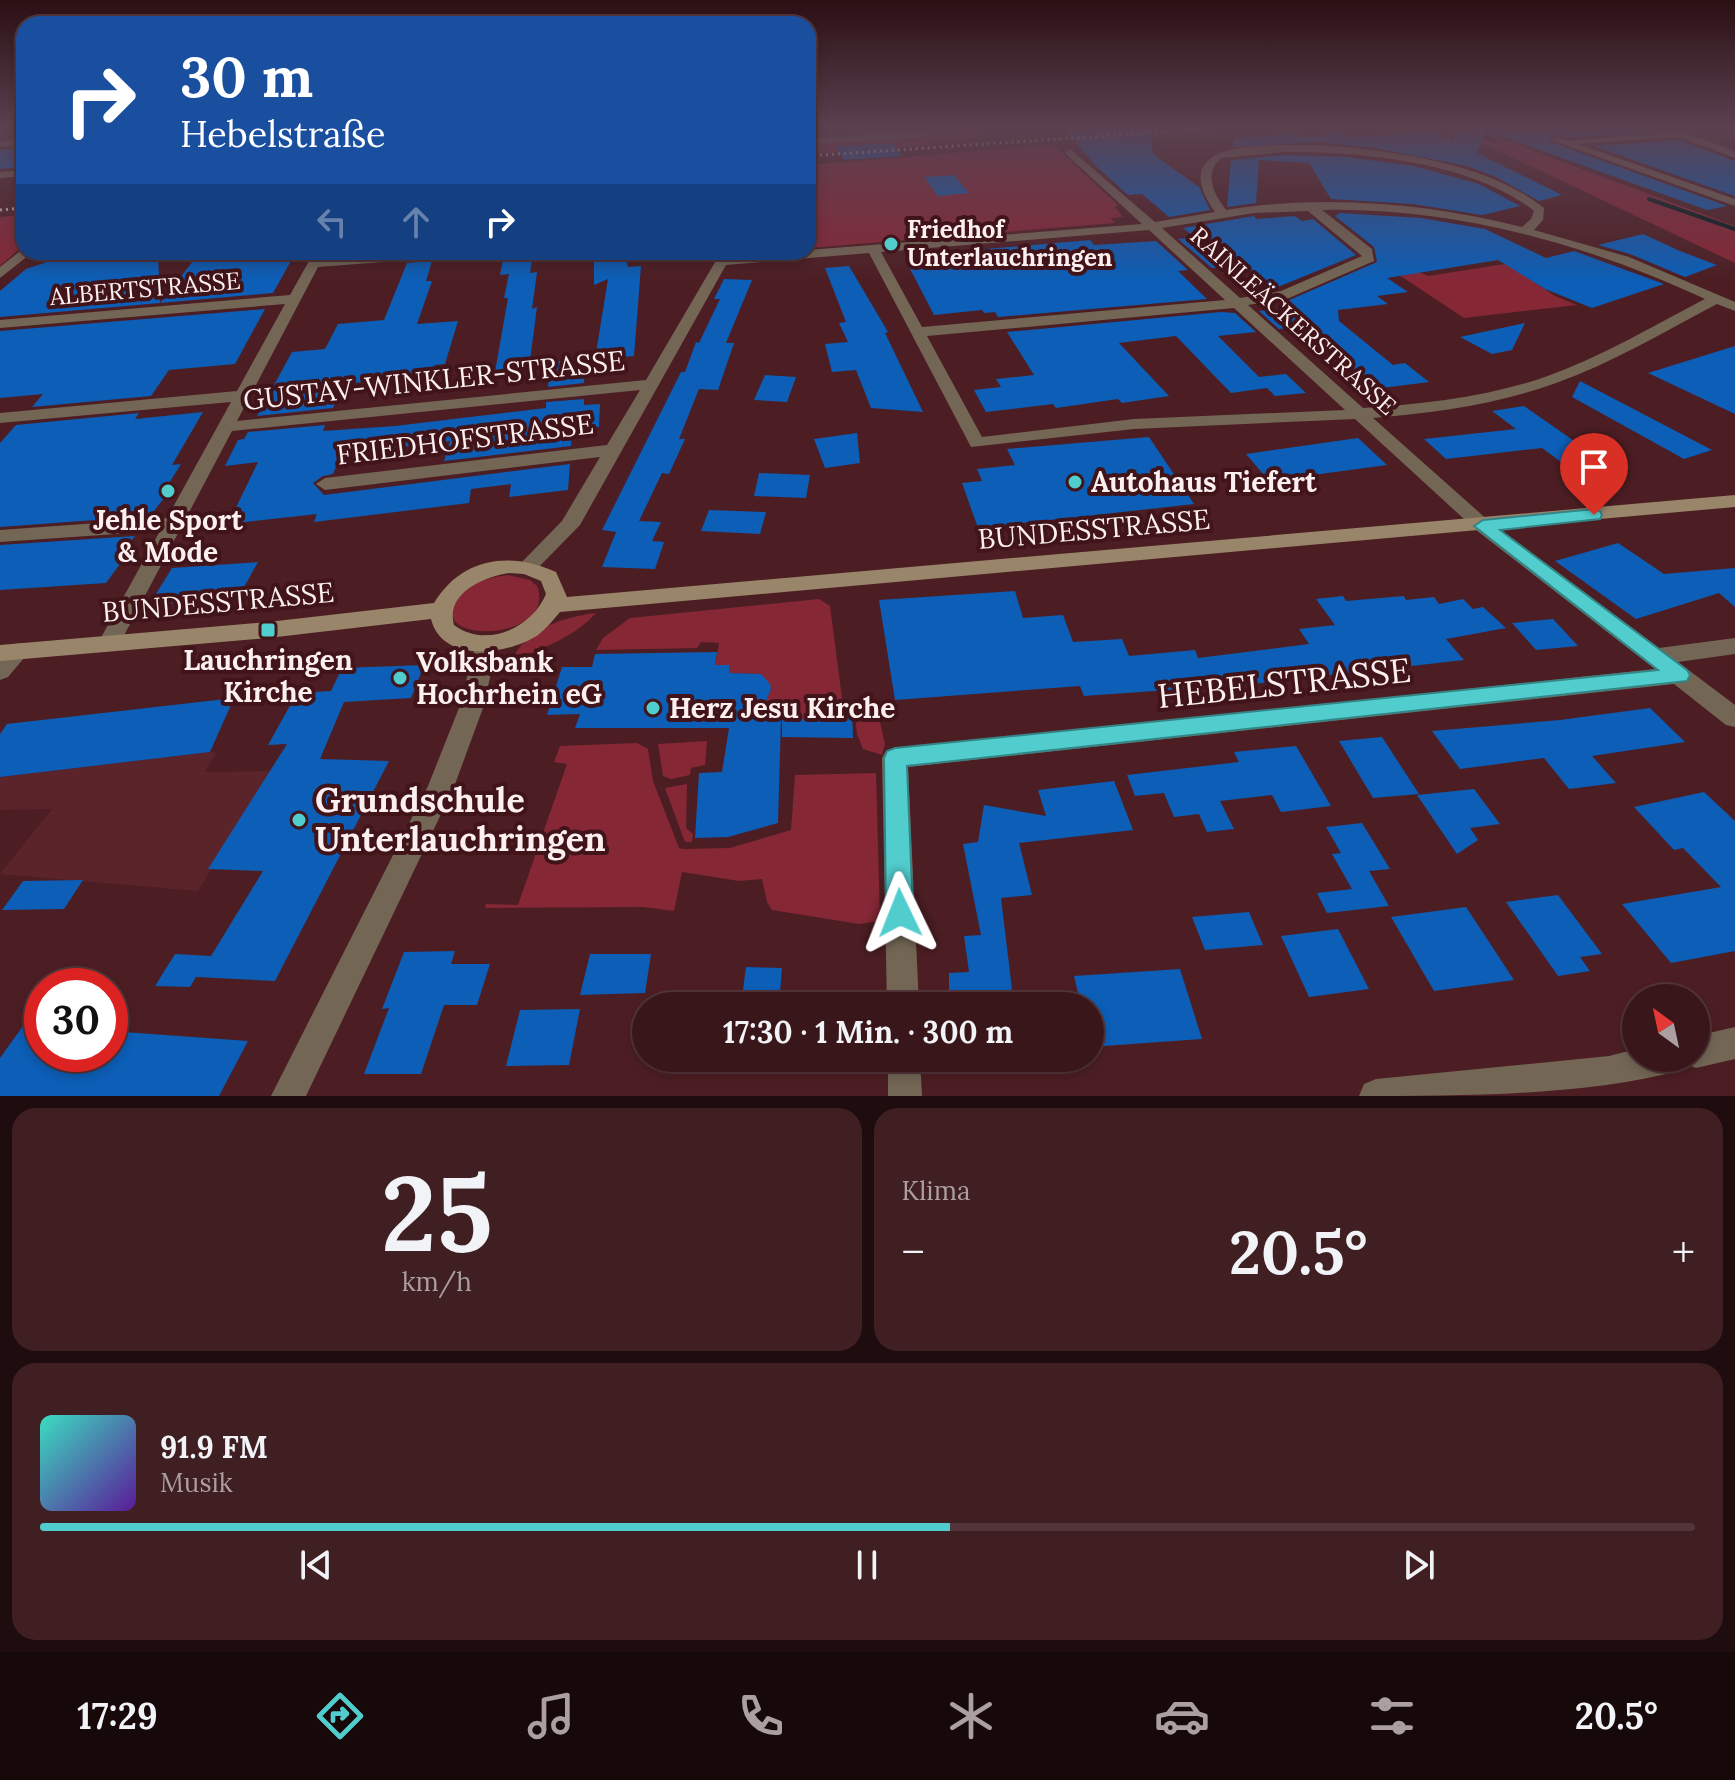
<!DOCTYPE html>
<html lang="de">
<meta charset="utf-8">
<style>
:root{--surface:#39161a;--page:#401f23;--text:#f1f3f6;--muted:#ab9fa2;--line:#533539;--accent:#52cdce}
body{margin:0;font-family:Lora,serif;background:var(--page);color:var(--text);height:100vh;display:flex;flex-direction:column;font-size:30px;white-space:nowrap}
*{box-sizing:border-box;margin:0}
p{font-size:26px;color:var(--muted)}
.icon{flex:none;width:44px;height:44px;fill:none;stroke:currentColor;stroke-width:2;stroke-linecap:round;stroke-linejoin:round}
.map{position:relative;height:1096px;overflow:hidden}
.drawer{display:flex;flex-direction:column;gap:12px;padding:12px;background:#1f0c0e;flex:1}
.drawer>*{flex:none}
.hud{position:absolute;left:16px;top:16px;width:800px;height:244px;border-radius:24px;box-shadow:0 4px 12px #0003,0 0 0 2px var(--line);background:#1a4fa0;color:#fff;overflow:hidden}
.needle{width:52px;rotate:327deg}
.tools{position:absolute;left:1622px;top:984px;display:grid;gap:16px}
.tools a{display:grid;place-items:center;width:88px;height:88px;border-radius:50%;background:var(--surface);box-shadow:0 4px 12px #0003,0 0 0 2px var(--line);font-size:40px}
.speed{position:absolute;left:24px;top:968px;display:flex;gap:16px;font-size:40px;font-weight:700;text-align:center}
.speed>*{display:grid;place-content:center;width:104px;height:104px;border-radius:50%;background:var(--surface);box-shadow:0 4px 12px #0003,0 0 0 2px var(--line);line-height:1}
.speed .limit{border:12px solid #d22;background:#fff;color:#111}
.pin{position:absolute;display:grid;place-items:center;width:68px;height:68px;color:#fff;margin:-82px -34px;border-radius:50% 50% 50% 0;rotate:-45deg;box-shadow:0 0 8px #0007}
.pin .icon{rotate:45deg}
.me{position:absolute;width:88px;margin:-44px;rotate:358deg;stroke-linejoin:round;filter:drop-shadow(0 0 6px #0008)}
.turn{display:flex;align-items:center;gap:28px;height:168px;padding:0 32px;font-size:36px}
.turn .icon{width:104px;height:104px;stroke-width:2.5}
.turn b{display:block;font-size:56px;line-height:68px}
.lanes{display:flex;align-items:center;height:76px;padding:0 32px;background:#0003;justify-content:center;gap:40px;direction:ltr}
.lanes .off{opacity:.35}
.big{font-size:60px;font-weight:700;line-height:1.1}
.drawer .widget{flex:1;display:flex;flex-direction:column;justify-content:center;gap:12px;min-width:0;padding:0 28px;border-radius:24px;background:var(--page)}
.drawer .dial{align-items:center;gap:0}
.dial b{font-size:104px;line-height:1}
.song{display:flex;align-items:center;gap:24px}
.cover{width:96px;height:96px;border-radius:12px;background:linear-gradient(135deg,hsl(170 70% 55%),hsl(270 70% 35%))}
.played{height:8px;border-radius:4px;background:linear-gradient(90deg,var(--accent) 55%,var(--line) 55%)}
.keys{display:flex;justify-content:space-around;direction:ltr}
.heat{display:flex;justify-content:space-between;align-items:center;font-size:44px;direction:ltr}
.drawer .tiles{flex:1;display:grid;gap:12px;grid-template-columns:1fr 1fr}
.widget:last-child{grid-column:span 2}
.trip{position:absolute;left:632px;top:992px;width:472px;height:80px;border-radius:40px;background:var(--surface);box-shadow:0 4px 12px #0003,0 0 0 2px var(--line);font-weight:700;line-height:80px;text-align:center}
.menu{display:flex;height:128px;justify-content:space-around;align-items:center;background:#17090a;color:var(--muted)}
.menu .icon{width:56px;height:56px}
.menu .selected{color:var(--accent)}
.menu b{font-size:36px;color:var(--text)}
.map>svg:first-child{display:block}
.built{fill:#5a242a}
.green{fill:#862736}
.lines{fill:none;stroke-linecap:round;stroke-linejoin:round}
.stream{stroke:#011919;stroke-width:4}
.building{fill:#0c5eb7}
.street{fill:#736655;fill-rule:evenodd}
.secondary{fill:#998569;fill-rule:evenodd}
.rail{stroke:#d9c6c7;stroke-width:3;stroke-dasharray:2 4;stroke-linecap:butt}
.route{fill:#52cdce;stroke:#358586;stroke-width:2}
.poi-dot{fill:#52cdce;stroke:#41141a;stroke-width:3}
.labels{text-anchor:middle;stroke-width:8;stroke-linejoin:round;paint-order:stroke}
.far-poi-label{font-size:24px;font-weight:bold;fill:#fcefef;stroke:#41141a;text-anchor:start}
.far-street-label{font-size:24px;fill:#fcefef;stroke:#41141a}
.street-label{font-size:28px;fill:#fcefef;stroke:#41141a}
.poi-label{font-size:28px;font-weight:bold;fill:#fcefef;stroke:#41141a;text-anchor:start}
.near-street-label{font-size:34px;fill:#fcefef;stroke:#41141a}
.near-poi-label{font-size:34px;font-weight:bold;fill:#fcefef;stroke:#41141a;text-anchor:start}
</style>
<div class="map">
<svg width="1735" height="1096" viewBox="0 0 1735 1096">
<rect width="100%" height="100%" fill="#4c1e23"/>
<!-- built -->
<polygon class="built" points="210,752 216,753 205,772 270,771 198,891 0,874 52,809 0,810 0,777"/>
<!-- green -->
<g class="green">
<polygon points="975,128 985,135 928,142 927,145 808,154 808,145 924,137"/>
<polygon points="1450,128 1471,128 1735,226 1735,263"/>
<polygon points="1053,145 1118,205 1115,207 1123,217 1111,218 1115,223 808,248 808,165"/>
<polygon points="24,215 24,245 0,266 0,217"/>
<polygon points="1456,230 1555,296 1577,305 1464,318 1384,265 1405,266 1428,276 1505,264"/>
<path d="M508 575 530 580 537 586C558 642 423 646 457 598 469 582 490 577 508 575Z"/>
<polygon points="819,599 830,606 842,698 852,712 822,713 822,719 772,720 754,727 771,689 761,674 729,673 730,665 715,665 719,643 701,642 697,648 596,650 603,638 630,618"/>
<path d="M596 613C575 637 540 649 512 662 523 629 564 617 596 613Z"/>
<polygon points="855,713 880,722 885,744 882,755 863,749 857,734"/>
<polygon points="707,741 705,765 691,768 690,775 671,779 663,776 658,744"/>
<polygon points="637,743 648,749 653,781 679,848 683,849 730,848 791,830 795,775 876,773 880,921 859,924 772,910 767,902 762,879 739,881 682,872 674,911 643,907 485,908 486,904 518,905 567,764 554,762 560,746"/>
<polygon points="687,784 686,828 693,834 692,842 685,842 665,788"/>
</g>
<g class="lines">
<!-- stream -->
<g class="stream">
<polyline points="1476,133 1495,141"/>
<polyline points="1649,199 1735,229"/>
</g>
</g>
<!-- building -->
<g class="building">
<polygon points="1064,128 1150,128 1153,154 1199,187 1210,210 1169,217 1142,194 1128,195 1095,165"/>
<polygon points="1456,128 1487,128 1477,153 1562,195 1539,201 1496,177 1467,166 1375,148 1317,142 1233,147 1234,138 1299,133 1304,136 1342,133 1350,137 1432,132 1453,142"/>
<polygon points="1488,128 1652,128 1659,131 1567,138 1554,134 1548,141 1727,206 1707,210 1487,131"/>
<polygon points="1679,140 1735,161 1735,196 1593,146"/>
<polygon points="892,143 902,156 844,160 837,149 838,146"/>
<polygon points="24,148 24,167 0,169 0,150"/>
<polygon points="1284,155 1346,157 1414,166 1479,184 1520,206 1482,215 1413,204 1331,199 1309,163 1259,160 1256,203 1227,207 1231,160"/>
<polygon points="954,175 969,193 938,196 924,177"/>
<polygon points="1340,213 1421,218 1485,229 1546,258 1574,251 1664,284 1592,308 1545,289 1498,260 1387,278 1408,292 1377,296 1388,304 1338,310 1339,321 1393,365 1405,363 1429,382 1374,389 1301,327 1279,329 1259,311 1295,308 1287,301 1377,262 1374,247 1335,216"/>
<polygon points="1254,216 1256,219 1295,216 1302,221 1313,219 1356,255 1273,289 1251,271 1241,272 1234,267 1212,268 1178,239 1195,237 1183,228"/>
<polygon points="1643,234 1680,251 1717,265 1685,277 1630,254 1598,245"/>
<polygon points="1090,240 1094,245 1156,241 1188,270 1178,271 1207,299 998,317 995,312 984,313 982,310 934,315 906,261 954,257 951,252"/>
<polygon points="55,252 158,252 160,303 0,317 0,291 26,269 44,263"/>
<polygon points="230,252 296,252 273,293 160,303 197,256"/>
<polygon points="594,252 624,252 628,267 641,266 634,356 595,359 608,279 594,285"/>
<polygon points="533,253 530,273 537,272 532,309 537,307 529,368 495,372 508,298 504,298 509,274 500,275 504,255"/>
<polygon points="432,261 426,281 432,281 417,324 458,321 445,364 435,365 430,381 394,384 396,378 344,384 333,408 257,416 292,352 325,349 338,324 384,320 407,263"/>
<polygon points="849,266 888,332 885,333 923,412 871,408 856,370 832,372 825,344 848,342 839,323 846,322 825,268"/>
<polygon points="724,279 752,280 726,343 734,343 718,390 699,389 679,439 685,439 669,474 662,473 639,521 661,522 652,541 664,542 655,569 602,567 616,532 602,530 681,372 685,372 696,342 699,343 720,299 714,299"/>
<polygon points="265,309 235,364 169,370 151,396 32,407 43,394 0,398 0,331"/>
<polygon points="1221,312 1235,313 1256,332 1218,336 1259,377 1286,374 1306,393 1275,396 1267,388 1231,393 1176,336 1119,343 1169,396 1122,403 1118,399 1056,408 1053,404 986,412 974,390 1001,387 996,379 1034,375 1007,332"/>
<polygon points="1525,323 1512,350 1492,354 1460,337"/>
<polygon points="1735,346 1735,414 1648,373"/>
<polygon points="585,358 584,383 548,387 550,362"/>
<polygon points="765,375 796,377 787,402 754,400"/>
<polygon points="1580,381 1712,450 1684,459 1572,397"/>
<polygon points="584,399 584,405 600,404 599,427 572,429 571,446 444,461 450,441 341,454 333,474 323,476 313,483 324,495 570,464 568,490 509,497 511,484 471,489 469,503 314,522 323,497 317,514 228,524 258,462 225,466 238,440 244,439 248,432 325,425 323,431 395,426 546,408 546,402"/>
<polygon points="1524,406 1600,459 1565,465 1542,448 1446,459 1424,439 1516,429 1492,411"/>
<polygon points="203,412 172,465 181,464 166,488 172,488 150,516 0,527 0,443 16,425 139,413 135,419"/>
<polygon points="857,433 860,463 825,468 814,439"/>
<polygon points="1149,437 1194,504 978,528 962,483 982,481 977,469 1015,465 1007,449"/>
<polygon points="1358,438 1387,465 1269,481 1246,454"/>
<polygon points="759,473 810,475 806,498 754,496"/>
<polygon points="709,510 766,512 760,534 701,531"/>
<polygon points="135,536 118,558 125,557 106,583 0,590 0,545"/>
<polygon points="1618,543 1664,574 1735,568 1735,607 1719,593 1636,619 1555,561"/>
<polygon points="258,562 243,589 196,593 190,602 149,605 172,568"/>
<polygon points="1015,591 1023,618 1063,615 1073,642 1122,639 1129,656 1195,650 1198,658 1309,644 1299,629 1335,625 1316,599 1343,596 1346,601 1404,596 1406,600 1434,597 1439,604 1463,599 1473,609 1483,607 1506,628 1446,639 1464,660 1252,684 1084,696 1080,686 895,700 879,600"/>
<polygon points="1553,619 1578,646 1536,650 1512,623"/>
<polygon points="717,652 715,665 730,665 729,673 761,674 770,684 771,689 758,720 781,719 778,823 728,837 695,838 699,773 722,772 729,728 575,728 580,714 547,715 562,667 592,667 595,654"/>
<polygon points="424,665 411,698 344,702 320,759 389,761 275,981 196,977 190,987 155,986 175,954 211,956 263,871 208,869 287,744 268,745 297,693 331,691 342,668"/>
<polygon points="234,698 210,752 0,777 0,734 7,724"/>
<polygon points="1650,708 1685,742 1592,756 1616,783 1569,789 1544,758 1460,769 1432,731 1560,720"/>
<polygon points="852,712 853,738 782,737 782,719 822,719 822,713"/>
<polygon points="1382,737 1419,794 1373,798 1339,741"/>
<polygon points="1296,746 1331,806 1281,812 1272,795 1220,801 1234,829 1207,832 1199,814 1174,817 1164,793 1135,796 1127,775 1239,762 1234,752"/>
<polygon points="1114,781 1133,830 1019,843 1032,895 1001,898 1014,1006 949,1006 949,973 969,972 964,936 981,935 963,844 978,842 984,805 1046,816 1038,790"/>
<polygon points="1474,789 1500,824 1470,828 1478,840 1457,854 1417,795"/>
<polygon points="1704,792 1735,821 1735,951 1671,963 1622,904 1721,887 1683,848 1674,850 1634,807"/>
<polygon points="1362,823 1390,869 1369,871 1389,906 1327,913 1317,893 1352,889 1332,854 1341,853 1326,827"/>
<polygon points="83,880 64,909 2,910 23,881"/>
<polygon points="1558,895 1602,954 1580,957 1590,971 1558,976 1506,902"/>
<polygon points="1466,907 1514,980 1434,991 1391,917"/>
<polygon points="1249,912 1263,945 1205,950 1192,917"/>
<polygon points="1338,929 1369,989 1309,997 1281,936"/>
<polygon points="455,951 451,964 490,964 477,1005 444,1005 421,1074 364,1074 389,1008 382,1009 404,952"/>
<polygon points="590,954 651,954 645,993 580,995"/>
<polygon points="746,967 782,968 779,1006 741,1005"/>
<polygon points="1180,969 1202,1039 1090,1047 1090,1006 1081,1006 1074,976"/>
<polygon points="580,1009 569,1065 506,1066 520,1010"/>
<polygon points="23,1026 42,1027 42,1054 110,1054 110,1031 248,1041 219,1096 0,1096 0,1058"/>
</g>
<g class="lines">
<!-- street -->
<g class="street">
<polygon points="942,128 968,128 916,138 808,145 808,139"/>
<polygon points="1683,132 1735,151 1735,158 1679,137 1578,144 1735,199 1735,206 1551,140 1556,137 1567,141"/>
<polygon points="24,139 24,145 0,147 0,141"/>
<path d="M1317 145C1388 150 1487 162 1544 208L1543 220 1534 230 1629 257 1735 302V311L1717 304C1664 332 1612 363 1556 383 1498 404 1434 413 1373 418L1490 522 1659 648 1735 638V654L1678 662 1735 705V727L1726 725 1674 684 908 767 919 1006H887L882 758 886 751 1655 669 1476 530 1355 419 1134 429 971 447 869 253 726 265 580 525 534 572H520L517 567 562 521 600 457 325 490 316 484 325 478 607 445 640 390 232 431 120 643 117 649H101L98 643 160 531 0 542V530L167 518 231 402 0 423V413L237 391 285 304 0 328V320L290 295 314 252H326L322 259 413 252H466L460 256 318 267 237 421 646 380 721 252H733L731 256 1142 224 1066 154 1065 152 1070 149 1155 222 1215 212C1161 136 1272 146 1317 145ZM1284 152C1359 151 1473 162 1534 211L1531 219 1522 227C1428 203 1322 194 1226 210 1214 194 1203 174 1221 158ZM1322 210C1454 207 1587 244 1705 299 1653 326 1601 357 1545 377 1487 397 1424 404 1363 408L1248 305 1289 298 1374 261 1372 249ZM1308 211 1362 256 1281 291 1240 298 1162 228 1254 213ZM1149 230 1225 300 922 327 881 252ZM1234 308 1345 410 1134 419 982 437 927 336Z"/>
<polygon points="24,170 24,176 0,178 0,172"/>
<polygon points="24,248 24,252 31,252 29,255 0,278 0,267"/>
<polygon points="487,635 495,637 498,643 483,708 454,787 306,1096 271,1096 428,786 459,708 476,643 479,637"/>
<polygon points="19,643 27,645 30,651 8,677 0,680 0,657 11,645"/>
<path d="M1735 1027V1059L1696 1068 1684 1063 1682 1070C1587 1096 1460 1096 1359 1096L1364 1084 1376 1079 1609 1056 1636 1049V1058H1696V1036Z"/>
<polygon points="888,1058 920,1058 922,1096 888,1096"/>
</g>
<!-- secondary -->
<path class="secondary" d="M1735 495V507L560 612C553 620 547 628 538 635 508 655 442 664 431 619L268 638 0 661V645L268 622 434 603C462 557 510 551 556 572L567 597ZM509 573 524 574 541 581 546 594C532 628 486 649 454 625 445 593 484 577 509 573Z"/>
<!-- rail -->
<g class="rail">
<polyline points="808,156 1219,128"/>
<polyline points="0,210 24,208"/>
</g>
</g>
<!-- sky -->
<linearGradient id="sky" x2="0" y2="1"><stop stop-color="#2a1013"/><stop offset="0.45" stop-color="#5b4150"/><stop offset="1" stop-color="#5b4150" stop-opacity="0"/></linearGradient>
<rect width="1735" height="282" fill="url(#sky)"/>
<!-- route -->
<polygon class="route" points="1594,509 1600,511 1602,515 1600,519 1500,530 1687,670 1690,675 1687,681 907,766 913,913 909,921 900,925 890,921 886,913 884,758 887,751 895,748 1658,670 1474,526 1483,520"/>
<!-- markers -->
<g class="poi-dot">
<circle cx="891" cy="244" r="8"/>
<circle cx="1075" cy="482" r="8"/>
<circle cx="168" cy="491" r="8"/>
<rect x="260" y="622" width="16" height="16" rx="4"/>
<circle cx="400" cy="678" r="8"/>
<circle cx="653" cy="708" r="8"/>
<circle cx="299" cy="820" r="8"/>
</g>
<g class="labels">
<!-- far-poi labels -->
<g class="far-poi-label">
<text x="907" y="238">Friedhof<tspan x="907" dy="28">Unterlauchringen</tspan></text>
</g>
<!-- far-street labels -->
<g class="far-street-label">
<text transform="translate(145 289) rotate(-5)" y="8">ALBERTSTRASSE</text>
<text transform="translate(1293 321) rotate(42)" y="8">RAINLEÄCKERSTRASSE</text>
</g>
<!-- street labels -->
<g class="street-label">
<text transform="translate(434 380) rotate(-6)" y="10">GUSTAV-WINKLER-STRASSE</text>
<text transform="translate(465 439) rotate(-7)" y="10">FRIEDHOFSTRASSE</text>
<text transform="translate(1094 529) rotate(-5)" y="10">BUNDESSTRASSE</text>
<text transform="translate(218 602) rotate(-5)" y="10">BUNDESSTRASSE</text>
</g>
<!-- poi labels -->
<g class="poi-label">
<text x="1091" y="492">Autohaus Tiefert</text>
<text x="168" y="530" text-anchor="middle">Jehle Sport<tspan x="168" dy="32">&amp; Mode</tspan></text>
<text x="268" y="670" text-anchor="middle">Lauchringen<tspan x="268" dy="32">Kirche</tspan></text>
<text x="416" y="672">Volksbank<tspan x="416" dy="32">Hochrhein eG</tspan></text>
<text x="669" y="718">Herz Jesu Kirche</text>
</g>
<!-- near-street labels -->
<g class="near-street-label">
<text transform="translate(1284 683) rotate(-6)" y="12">HEBELSTRASSE</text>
</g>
<!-- near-poi labels -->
<g class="near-poi-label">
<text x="315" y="812">Grundschule<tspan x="315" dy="39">Unterlauchringen</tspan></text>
</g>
</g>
</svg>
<div class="tools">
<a><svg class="needle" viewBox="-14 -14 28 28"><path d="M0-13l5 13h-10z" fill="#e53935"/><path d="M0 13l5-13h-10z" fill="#ab9fa2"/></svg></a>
</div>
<div class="speed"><div class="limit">30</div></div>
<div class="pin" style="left:1594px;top:515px;background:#d93025"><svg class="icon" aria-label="arrive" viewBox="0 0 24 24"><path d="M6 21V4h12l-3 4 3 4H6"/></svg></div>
<svg class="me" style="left:900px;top:913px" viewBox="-20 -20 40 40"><path d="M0-17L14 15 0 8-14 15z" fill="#52cdce" stroke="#fff" stroke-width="4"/></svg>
<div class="trip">17:30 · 1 Min. · 300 m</div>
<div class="hud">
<div class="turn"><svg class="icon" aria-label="right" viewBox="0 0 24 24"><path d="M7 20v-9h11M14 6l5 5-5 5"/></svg><div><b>30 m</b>Hebelstraße</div></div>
<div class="lanes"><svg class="icon off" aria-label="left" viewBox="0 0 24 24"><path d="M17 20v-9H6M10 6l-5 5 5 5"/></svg><svg class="icon off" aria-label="ahead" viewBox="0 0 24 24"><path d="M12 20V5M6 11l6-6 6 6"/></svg><svg class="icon" aria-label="right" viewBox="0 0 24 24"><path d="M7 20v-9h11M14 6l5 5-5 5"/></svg></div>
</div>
</div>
<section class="drawer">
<div class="tiles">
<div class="widget dial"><b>25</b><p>km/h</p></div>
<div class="widget"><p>Klima</p>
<div class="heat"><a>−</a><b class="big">20.5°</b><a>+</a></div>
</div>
<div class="widget">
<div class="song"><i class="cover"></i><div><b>91.9 FM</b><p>Musik</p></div></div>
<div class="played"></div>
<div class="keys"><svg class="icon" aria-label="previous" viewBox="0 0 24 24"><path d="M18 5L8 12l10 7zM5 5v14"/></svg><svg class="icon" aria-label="pause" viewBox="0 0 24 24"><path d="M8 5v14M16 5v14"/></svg><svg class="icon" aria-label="next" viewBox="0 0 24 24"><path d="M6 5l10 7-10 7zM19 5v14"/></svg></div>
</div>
</div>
</section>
<nav class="menu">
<b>17:29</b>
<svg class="icon selected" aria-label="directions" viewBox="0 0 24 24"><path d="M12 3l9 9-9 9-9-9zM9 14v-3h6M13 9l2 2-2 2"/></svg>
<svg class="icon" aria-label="music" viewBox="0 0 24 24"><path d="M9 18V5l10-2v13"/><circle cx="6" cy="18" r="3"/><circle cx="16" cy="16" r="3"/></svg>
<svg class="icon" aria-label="phone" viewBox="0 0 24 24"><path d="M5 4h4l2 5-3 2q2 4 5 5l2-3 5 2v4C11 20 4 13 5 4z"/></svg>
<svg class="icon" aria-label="climate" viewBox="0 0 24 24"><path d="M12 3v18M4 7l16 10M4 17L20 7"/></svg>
<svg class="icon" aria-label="car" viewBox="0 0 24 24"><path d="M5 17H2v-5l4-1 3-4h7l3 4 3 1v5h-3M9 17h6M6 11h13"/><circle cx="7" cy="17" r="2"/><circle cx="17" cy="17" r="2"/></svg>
<svg class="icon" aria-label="filters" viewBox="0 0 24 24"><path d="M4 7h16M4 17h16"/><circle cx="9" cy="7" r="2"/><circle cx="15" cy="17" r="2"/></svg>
<b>20.5°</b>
</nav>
